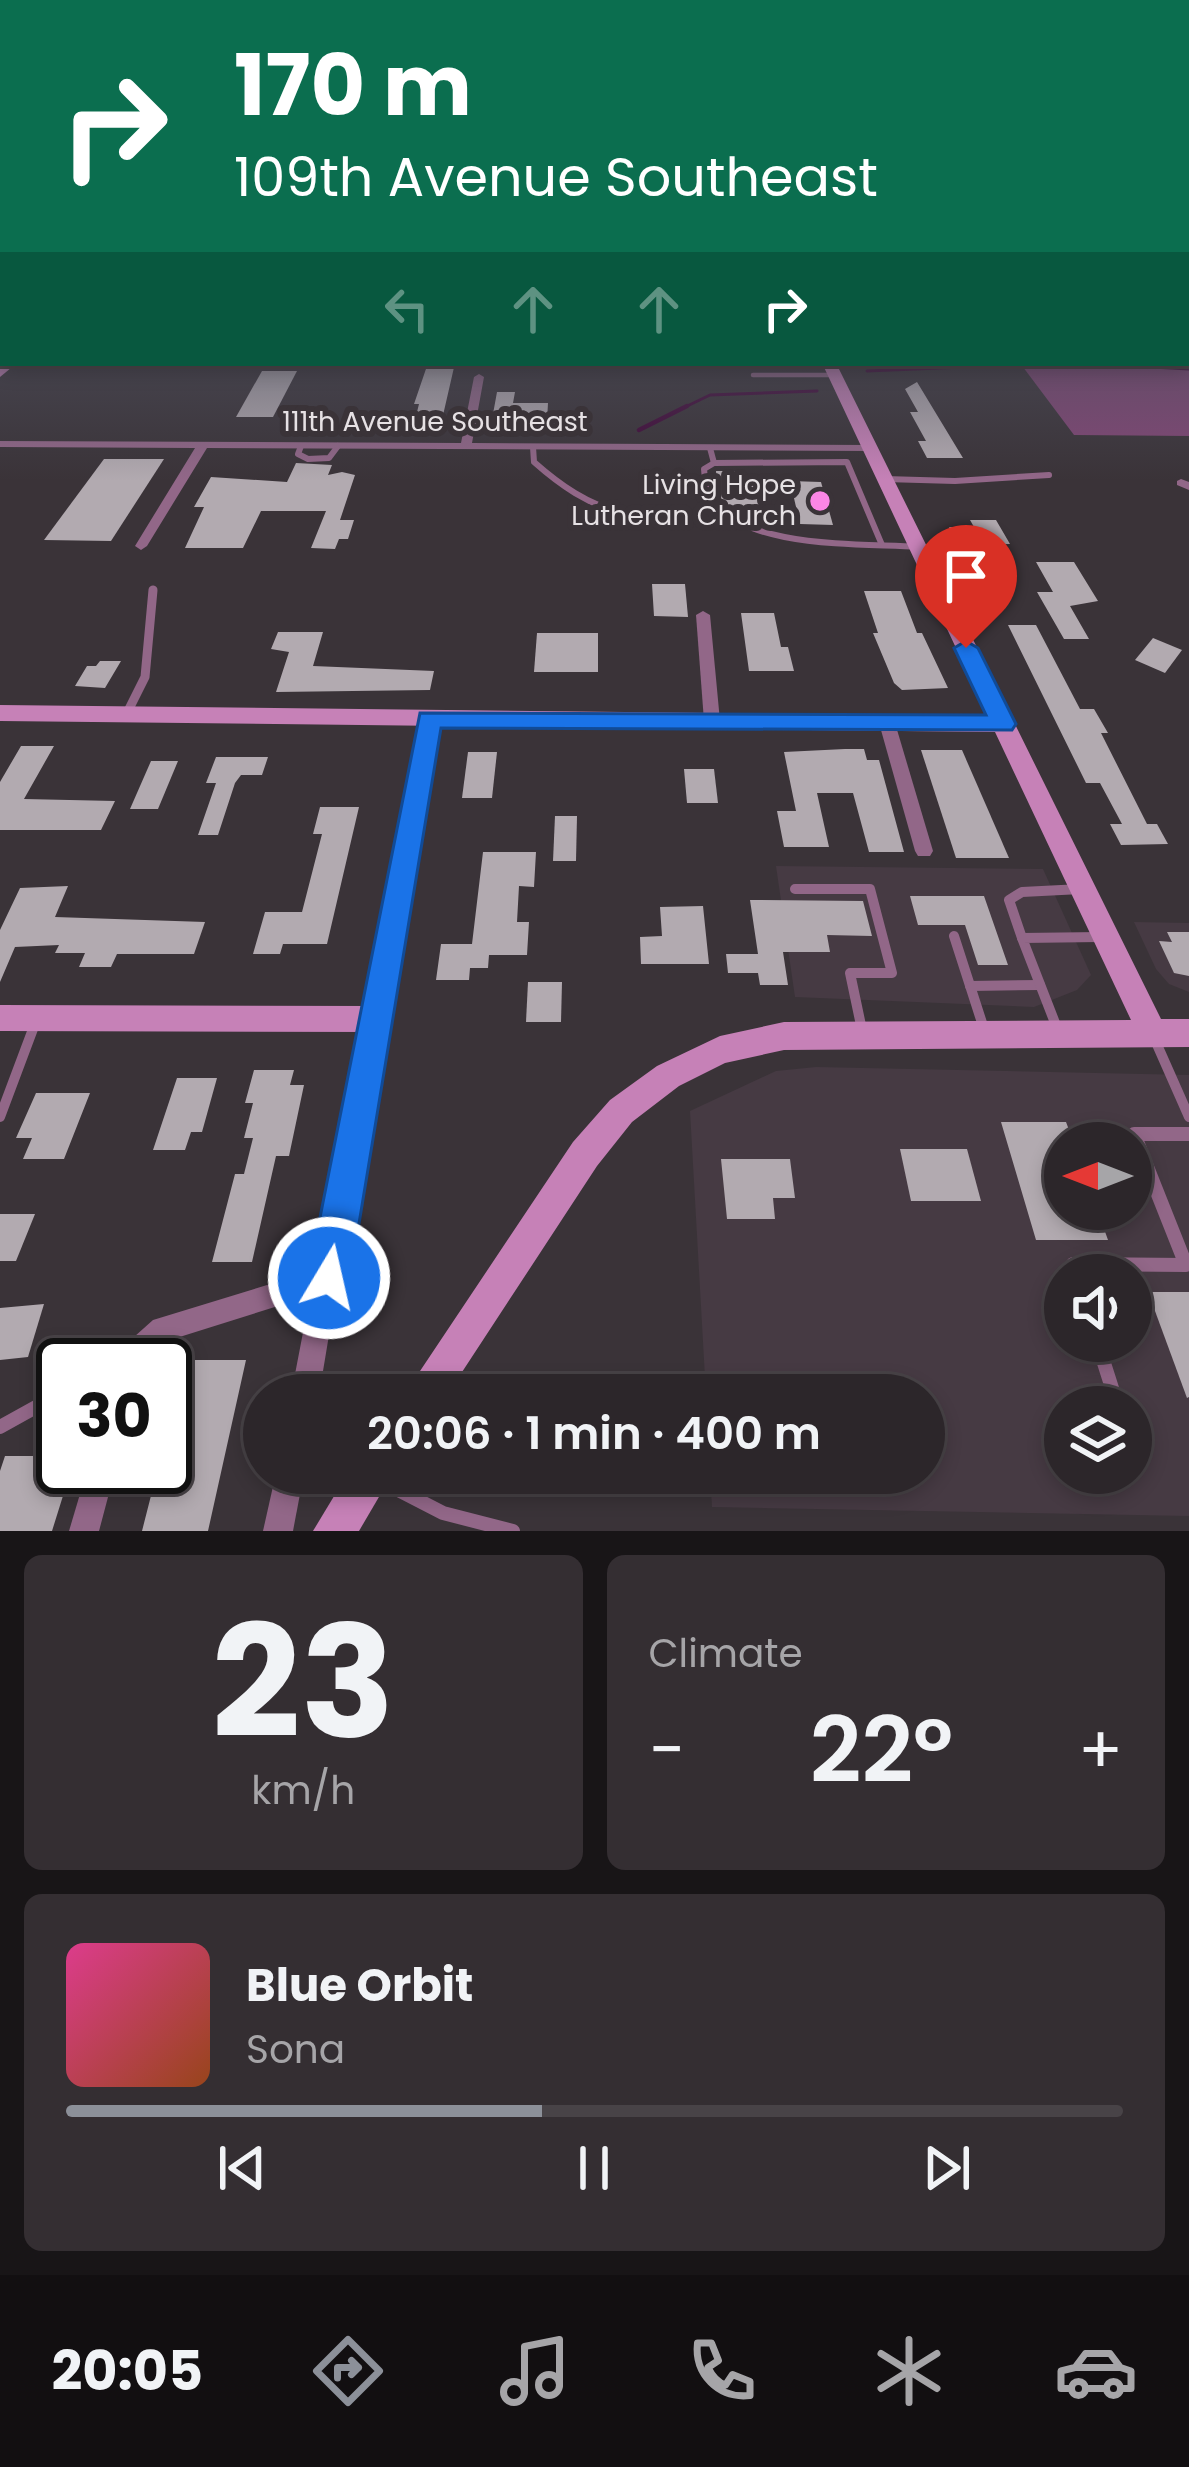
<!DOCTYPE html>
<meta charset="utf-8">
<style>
:root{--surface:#2c262a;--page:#342e32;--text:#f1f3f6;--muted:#a6a5a8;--line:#484347;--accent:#8c9099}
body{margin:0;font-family:Poppins,sans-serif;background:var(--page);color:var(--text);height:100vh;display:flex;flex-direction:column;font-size:45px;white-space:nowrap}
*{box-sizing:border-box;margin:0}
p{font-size:39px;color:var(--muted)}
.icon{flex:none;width:66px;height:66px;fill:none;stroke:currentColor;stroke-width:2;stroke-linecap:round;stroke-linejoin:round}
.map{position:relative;height:1531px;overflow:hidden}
.panel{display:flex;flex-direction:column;gap:24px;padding:24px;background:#181517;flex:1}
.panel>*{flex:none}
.top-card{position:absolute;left:0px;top:0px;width:1191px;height:366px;box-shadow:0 6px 18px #0003,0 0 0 3px var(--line);background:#0b6e4f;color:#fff;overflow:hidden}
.needle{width:78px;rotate:270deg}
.controls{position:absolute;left:1044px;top:1122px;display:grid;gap:24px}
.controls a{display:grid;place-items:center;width:108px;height:108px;border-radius:50%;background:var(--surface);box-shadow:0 6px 18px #0003,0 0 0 3px var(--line);font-size:60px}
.speed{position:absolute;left:36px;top:1338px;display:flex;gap:24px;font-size:60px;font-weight:700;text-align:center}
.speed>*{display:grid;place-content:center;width:156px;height:156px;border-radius:50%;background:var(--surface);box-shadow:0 6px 18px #0003,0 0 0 3px var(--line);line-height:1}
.speed .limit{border:6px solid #111;border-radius:18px;background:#fff;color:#111}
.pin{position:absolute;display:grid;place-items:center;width:102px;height:102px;color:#fff;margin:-123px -51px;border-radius:50% 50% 50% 0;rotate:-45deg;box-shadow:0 0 12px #0007}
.pin .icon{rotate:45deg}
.me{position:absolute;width:132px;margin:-66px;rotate:9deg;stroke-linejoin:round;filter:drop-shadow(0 0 9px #0008)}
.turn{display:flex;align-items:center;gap:42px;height:252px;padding:0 36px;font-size:54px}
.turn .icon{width:156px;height:156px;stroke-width:2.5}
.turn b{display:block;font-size:84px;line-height:102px}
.lanes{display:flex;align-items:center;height:114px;padding:0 36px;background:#0003;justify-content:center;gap:60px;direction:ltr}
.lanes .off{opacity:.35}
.big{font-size:90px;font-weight:600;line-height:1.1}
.panel .widget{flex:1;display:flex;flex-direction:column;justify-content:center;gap:18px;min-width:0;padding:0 42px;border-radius:18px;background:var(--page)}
.panel .dial{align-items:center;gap:0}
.dial b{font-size:156px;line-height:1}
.song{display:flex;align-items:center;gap:36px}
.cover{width:144px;height:144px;border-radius:18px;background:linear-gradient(135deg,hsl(330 70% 55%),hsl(20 70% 35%))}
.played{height:12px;border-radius:6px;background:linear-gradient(90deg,var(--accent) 45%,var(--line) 45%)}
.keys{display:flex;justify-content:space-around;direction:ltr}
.heat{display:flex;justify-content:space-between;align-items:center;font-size:66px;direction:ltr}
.panel .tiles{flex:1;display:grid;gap:24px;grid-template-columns:1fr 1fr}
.widget:last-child{grid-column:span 2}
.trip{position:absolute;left:243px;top:1374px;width:702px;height:120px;border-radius:60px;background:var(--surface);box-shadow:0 6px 18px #0003,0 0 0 3px var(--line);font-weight:600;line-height:120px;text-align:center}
.dock{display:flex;height:192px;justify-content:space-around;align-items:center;background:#120f11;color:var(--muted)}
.dock .icon{width:84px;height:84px}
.dock .selected{color:var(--accent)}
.dock b{font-size:54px;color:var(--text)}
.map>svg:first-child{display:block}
.built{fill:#463a43;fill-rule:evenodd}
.forest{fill:#824776}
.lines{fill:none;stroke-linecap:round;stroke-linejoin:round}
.stream-far1{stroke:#420a3a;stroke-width:3}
.stream{stroke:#420a3a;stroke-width:4.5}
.building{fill:#b2aab0}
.lane-far4{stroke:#926788;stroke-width:4.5}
.lane-far3{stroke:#926788;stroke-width:6}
.lane-far2{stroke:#926788;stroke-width:9}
.lane-far1{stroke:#926788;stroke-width:10}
.lane{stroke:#926788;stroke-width:14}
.street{fill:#926788;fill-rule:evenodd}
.secondary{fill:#c681b7;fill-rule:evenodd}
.route{fill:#1a73e8;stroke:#114b97;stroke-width:3}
.poi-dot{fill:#fb86e5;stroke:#3a3338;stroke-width:4.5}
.labels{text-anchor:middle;stroke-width:12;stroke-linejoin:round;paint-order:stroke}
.far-street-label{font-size:27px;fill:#e6e1e4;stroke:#3a3338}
.far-poi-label{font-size:27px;fill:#e6e1e4;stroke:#3a3338;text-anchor:end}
</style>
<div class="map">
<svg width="1189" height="1531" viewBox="0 0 1189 1531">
<rect width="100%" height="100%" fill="#3a3338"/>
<!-- built -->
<g class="built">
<polygon points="776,866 1043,869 1091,975 1077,990 1034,1007 795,997"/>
<polygon points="1134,922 1189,923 1189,992 1169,984 1156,969"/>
<path d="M816 1067 1189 1075V1516L712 1507 710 1473H924V1395H706L690 1111 776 1071ZM1065 1143H1131V1209H1065ZM1065 1275H1131V1341H1065ZM1065 1407H1131V1473H1065Z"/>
</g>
<!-- forest -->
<polygon class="forest" points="1189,306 1189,436 1074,435 1020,363 1188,363"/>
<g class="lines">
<!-- stream-far1 -->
<g class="stream-far1">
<polyline points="1079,363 1189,369"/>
<polyline points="867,371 1060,363"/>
<polyline points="681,409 710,395 817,391"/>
</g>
<!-- stream -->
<polyline class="stream" points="639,430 687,406"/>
</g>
<!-- building -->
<g class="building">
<polygon points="428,363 455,363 441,424 414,424 419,404 414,404"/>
<polygon points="262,371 297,371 273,417 236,417"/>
<polygon points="917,382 963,458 927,458 918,441 926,441 910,412 918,412 905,389"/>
<polygon points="497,392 515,392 513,403 548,403 547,421 491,425"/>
<polygon points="104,459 164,459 111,541 44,540"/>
<polygon points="296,463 332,465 328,475 342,472 355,475 340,520 354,520 348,539 339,539 335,549 311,548 326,511 261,511 243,548 185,548 204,507 194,507 211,477 287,482"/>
<polygon points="716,471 745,471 746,476 756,476 763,506 729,506 718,495"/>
<polygon points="790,481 821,482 833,525 800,524"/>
<polygon points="970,520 996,520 1010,544 958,545 949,527 974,527"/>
<polygon points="1036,562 1074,562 1098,601 1070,606 1089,639 1064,639 1037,592 1053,592"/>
<polygon points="652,584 685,584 688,617 654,616"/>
<polygon points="864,591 901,591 917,633 922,633 948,688 902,690 894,683 873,633 878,633"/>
<polygon points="741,613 774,613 781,647 788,647 794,671 749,671"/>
<polygon points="1008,625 1036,625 1080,709 1094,709 1108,733 1101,733 1147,824 1157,824 1168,844 1121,845 1110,824 1122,824 1100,783 1086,783"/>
<polygon points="278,632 323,632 313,666 434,671 430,690 276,692 289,652 271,649"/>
<polygon points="537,633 598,633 598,672 534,672"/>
<polygon points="1153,638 1182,650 1165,673 1135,660"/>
<polygon points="100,661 121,661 105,688 75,686 87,666 96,666"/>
<polygon points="21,746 54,746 24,799 115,801 101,830 0,830 0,782"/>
<polygon points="845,749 864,749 867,760 879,760 904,852 869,852 853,793 817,793 829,847 784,847 777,811 796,811 784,752"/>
<polygon points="921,750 962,750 1009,858 956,858"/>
<polygon points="468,752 497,752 492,798 462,798"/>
<polygon points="216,757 268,757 262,775 241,775 235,783 218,835 198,835 216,783 206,783"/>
<polygon points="151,761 178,761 158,809 130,809"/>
<polygon points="684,769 714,769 718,803 687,803"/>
<polygon points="320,807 359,807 327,944 283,944 280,954 253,954 265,912 302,912 322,834 313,834"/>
<polygon points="555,816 577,816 576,861 553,861"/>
<polygon points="483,852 536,852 534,887 519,886 517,922 529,922 527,955 489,955 488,968 470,968 469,980 436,980 441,944 472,944"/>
<polygon points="68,886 55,917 205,922 194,954 117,954 111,967 79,967 85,953 55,953 59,945 15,947 0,982 0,930 20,888"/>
<polygon points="910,896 984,896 1008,965 978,965 965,925 918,925"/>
<polygon points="750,900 863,901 872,936 827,935 830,952 783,952 788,985 760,985 758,973 728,973 726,954 758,954"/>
<polygon points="703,906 709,964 641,964 640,937 662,936 660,907"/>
<polygon points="1167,932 1189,932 1189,976 1174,973 1159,941 1172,942"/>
<polygon points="528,982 562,982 561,1022 526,1022"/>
<polygon points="254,1070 294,1070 290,1085 304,1085 289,1156 276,1156 252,1262 212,1262 235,1174 244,1174 253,1138 244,1138 253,1103 245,1103"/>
<polygon points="177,1078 217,1078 202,1132 191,1132 185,1150 153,1150"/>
<polygon points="36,1093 90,1093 64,1159 23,1159 32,1138 16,1138"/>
<polygon points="1001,1122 1066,1122 1074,1143 1065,1143 1065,1209 1097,1209 1108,1240 1036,1240"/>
<polygon points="900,1149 967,1149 981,1201 911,1201"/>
<polygon points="721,1159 790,1159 795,1198 773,1198 775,1219 727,1219"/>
<polygon points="0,1214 35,1214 16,1261 0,1261"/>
<polygon points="1148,1292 1189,1292 1189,1397 1187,1398"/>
<polygon points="44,1304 28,1357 0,1360 0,1308"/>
<polygon points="194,1360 246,1360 208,1531 142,1531 156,1476 164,1476"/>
<polygon points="5,1456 63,1456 63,1467 72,1467 52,1531 0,1531 0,1471"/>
</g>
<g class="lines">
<!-- lane-far4 -->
<polyline class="lane-far4" points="753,375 835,375"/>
<!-- lane-far3 -->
<g class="lane-far3">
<polyline points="301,446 298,454 308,459 329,458 338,446"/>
<path d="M533 447 534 462C560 485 588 505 623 513"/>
<polyline points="710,448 714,463 847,462 882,545"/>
<path d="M714 463 704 469C705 478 705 490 710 497 743 550 861 543 918 547"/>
<polyline points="885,479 955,481 1049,475"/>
</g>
<!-- lane-far2 -->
<polyline class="lane-far2" points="126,715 145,677 153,590"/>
<!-- lane-far1 -->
<g class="lane-far1">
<polyline points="795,889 870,889 892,973 850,973 862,1030"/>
<polyline points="954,936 984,1029"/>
<polyline points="1022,938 1009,900 1022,892 1081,889"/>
<polyline points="970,986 1040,985"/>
<polyline points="1057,1028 1022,938 1100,937"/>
<polyline points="1155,1040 1189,1117"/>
<polyline points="0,1117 36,1021"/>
<polyline points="1135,1135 1189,1134"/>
</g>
<!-- lane -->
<g class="lane">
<polyline points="1076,1275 1073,1264 1186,1265 1134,1134 1189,1134"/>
<polyline points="1097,1341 1118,1407"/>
<polyline points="0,1427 63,1392"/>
<polyline points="379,1480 443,1513 513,1531"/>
</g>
<!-- street -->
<g class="street">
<rect x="1188" y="279" width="1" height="4"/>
<polygon points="479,374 484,377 472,443 870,445 876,448 870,451 207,448 147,546 141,550 135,546 195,448 0,447 0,441 461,443 474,377"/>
<polygon points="1181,479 1189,482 1189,490 1177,485 1177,481"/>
<polygon points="703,611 710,615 720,721 712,726 704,721 696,615"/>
<polygon points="429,714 437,719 340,1274 342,1278 337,1287 319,1395 291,1395 310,1296 170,1340 144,1365 118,1365 125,1345 153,1320 316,1270 421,719"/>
<polygon points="887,718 895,723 933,851 930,856 918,856 915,851 879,723"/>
<polygon points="88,1467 116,1467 99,1531 69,1531"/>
<polygon points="276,1473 304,1473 293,1531 263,1531"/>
</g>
<!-- secondary -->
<g class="secondary">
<polygon points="3,362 17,363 0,377 0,365"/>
<polygon points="822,363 836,363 1161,1019 1189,1019 1189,1047 784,1050 725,1063 679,1086 632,1122 597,1166 447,1395 404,1395 573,1142 610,1100 657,1066 720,1036 784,1022 1131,1020 995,732 0,721 0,705 988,716"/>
<polygon points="0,1005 372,1006 383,1009 387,1019 383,1029 372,1032 0,1031"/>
<polygon points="348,1473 393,1473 359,1531 313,1531"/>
</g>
</g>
<!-- sky -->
<linearGradient id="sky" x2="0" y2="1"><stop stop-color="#201c1f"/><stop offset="0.55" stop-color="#4f505e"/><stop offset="1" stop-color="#4f505e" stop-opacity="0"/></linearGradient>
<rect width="1189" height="481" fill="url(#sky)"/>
<!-- route -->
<polygon class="route" points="966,641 978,648 1016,724 1012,730 441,728 350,1278 344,1293 329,1299 314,1293 308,1278 420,713 986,715 954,648"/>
<!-- markers -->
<circle class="poi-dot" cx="820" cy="501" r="12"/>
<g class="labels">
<!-- far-street labels -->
<g class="far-street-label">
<text x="435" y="431">111th Avenue Southeast</text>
</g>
<!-- far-poi labels -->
<g class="far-poi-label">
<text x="796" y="494">Living Hope<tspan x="796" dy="31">Lutheran Church</tspan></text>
</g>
</g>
</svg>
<div class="controls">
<a><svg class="needle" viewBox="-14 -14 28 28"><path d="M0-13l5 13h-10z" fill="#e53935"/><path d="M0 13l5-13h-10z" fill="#a6a5a8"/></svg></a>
<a><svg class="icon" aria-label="sound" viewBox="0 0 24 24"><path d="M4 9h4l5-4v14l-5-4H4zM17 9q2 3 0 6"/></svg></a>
<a><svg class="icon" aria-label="layers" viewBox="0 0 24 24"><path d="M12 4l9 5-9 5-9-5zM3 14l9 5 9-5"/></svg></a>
</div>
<div class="speed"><div class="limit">30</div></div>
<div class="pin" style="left:966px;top:648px;background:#d93025"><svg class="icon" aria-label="arrive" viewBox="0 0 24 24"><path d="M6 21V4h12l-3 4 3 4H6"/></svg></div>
<svg class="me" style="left:329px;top:1278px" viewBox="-20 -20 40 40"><circle r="17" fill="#1a73e8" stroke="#fff" stroke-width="3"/><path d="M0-11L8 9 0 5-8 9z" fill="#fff"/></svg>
<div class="trip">20:06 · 1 min · 400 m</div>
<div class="top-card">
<div class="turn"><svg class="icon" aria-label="right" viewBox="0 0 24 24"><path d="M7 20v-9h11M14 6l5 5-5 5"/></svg><div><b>170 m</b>109th Avenue Southeast</div></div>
<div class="lanes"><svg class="icon off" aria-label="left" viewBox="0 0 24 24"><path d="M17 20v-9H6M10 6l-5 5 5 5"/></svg><svg class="icon off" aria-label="ahead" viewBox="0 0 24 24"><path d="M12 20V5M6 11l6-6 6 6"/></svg><svg class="icon off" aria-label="ahead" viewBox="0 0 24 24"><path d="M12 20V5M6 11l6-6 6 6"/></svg><svg class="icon" aria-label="right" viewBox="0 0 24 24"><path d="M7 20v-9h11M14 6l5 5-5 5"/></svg></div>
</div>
</div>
<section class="panel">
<div class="tiles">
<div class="widget dial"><b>23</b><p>km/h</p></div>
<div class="widget"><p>Climate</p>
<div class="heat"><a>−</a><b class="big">22°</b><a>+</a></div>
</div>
<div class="widget">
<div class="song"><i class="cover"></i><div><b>Blue Orbit</b><p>Sona</p></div></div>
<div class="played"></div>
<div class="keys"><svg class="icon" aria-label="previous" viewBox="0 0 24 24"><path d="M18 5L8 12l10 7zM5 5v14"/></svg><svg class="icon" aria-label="pause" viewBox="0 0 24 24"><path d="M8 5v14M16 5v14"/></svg><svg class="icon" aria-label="next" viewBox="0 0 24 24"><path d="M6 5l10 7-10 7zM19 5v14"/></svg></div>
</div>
</div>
</section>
<nav class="dock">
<b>20:05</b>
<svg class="icon selected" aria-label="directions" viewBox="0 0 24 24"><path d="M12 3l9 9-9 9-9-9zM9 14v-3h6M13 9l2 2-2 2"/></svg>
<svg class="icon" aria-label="music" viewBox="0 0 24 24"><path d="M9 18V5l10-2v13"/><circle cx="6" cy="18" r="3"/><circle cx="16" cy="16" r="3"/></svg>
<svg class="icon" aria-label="phone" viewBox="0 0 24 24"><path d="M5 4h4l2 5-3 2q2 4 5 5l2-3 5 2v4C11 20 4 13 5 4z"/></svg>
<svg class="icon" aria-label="climate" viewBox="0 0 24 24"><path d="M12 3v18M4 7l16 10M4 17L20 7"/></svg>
<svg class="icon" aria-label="car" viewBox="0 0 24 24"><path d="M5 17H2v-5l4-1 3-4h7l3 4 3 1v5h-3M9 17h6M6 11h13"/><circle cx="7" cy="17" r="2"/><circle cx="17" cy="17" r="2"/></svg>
</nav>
